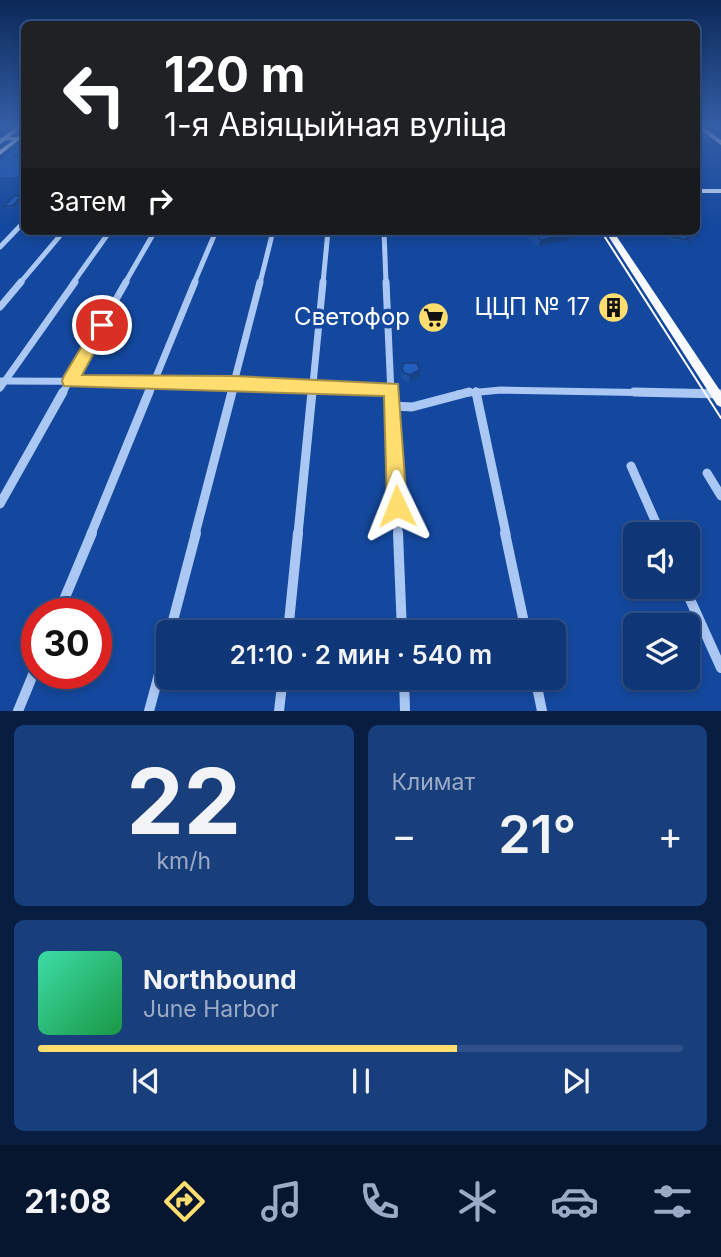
<!DOCTYPE html>
<html lang="ru">
<meta charset="utf-8">
<style>
:root{--surface:#0f3676;--page:#183e7b;--text:#f1f3f6;--muted:#9babc5;--line:#2f5088;--accent:#ffdd6e}
body{margin:0;font-family:Inter,sans-serif;background:var(--page);color:var(--text);height:100vh;display:flex;flex-direction:column;font-size:26px;white-space:nowrap}
*{box-sizing:border-box;margin:0}
p{font-size:23px;color:var(--muted)}
.icon{flex:none;width:38px;height:38px;fill:none;stroke:currentColor;stroke-width:2;stroke-linecap:round;stroke-linejoin:round}
.map{position:relative;height:711px;overflow:hidden}
.drawer{display:flex;flex-direction:column;gap:14px;padding:14px;background:#081e41;flex:1}
.drawer>*{flex:none}
.guide{position:absolute;left:21px;top:21px;width:679px;height:214px;border-radius:10px;box-shadow:0 4px 10px #0003,0 0 0 2px var(--line);background:#202124;color:#fff;overflow:hidden}
.controls{position:absolute;left:623px;top:522px;display:grid;gap:14px}
.controls a{display:grid;place-items:center;width:77px;height:77px;border-radius:10px;background:var(--surface);box-shadow:0 4px 10px #0003,0 0 0 2px var(--line);font-size:35px}
.speed{position:absolute;left:21px;top:598px;display:flex;gap:14px;font-size:35px;font-weight:700;text-align:center}
.speed>*{display:grid;place-content:center;width:91px;height:91px;border-radius:50%;background:var(--surface);box-shadow:0 4px 10px #0003,0 0 0 2px var(--line);line-height:1}
.speed .limit{border:10px solid #d22;background:#fff;color:#111}
.pin{position:absolute;display:grid;place-items:center;width:60px;height:60px;color:#fff;margin:-30px;border:4px solid #fff;border-radius:50%;box-shadow:0 2px 7px #0007}
.me{position:absolute;width:77px;margin:-38px;rotate:358deg;stroke-linejoin:round;filter:drop-shadow(0 0 5px #0008)}
.turn{display:flex;align-items:center;gap:24px;height:147px;padding:0 28px;font-size:32px}
.turn .icon{width:91px;height:91px;stroke-width:2.5}
.turn b{display:block;font-size:49px;line-height:60px}
.then{display:flex;align-items:center;height:66px;padding:0 28px;background:#0003;gap:14px;font-size:26px}
.big{font-size:52px;font-weight:600;line-height:1.1}
.drawer .tile{flex:1;display:flex;flex-direction:column;justify-content:center;gap:10px;min-width:0;padding:0 24px;border-radius:10px;background:var(--page)}
.drawer .dial{align-items:center;gap:0}
.dial b{font-size:91px;line-height:1}
.song{display:flex;align-items:center;gap:21px}
.cover{width:84px;height:84px;border-radius:10px;background:linear-gradient(135deg,hsl(160 70% 55%),hsl(140 70% 35%))}
.played{height:7px;border-radius:4px;background:linear-gradient(90deg,var(--accent) 65%,var(--line) 65%)}
.keys{display:flex;justify-content:space-around;direction:ltr}
.heat{display:flex;justify-content:space-between;align-items:center;font-size:38px;direction:ltr}
.drawer .tiles{flex:1;display:grid;gap:14px;grid-template-columns:1fr 1fr}
.tile:last-child{grid-column:span 2}
.trip{position:absolute;left:156px;top:620px;width:410px;height:70px;border-radius:10px;background:var(--surface);box-shadow:0 4px 10px #0003,0 0 0 2px var(--line);font-weight:600;line-height:70px;text-align:center}
.menu{display:flex;height:112px;justify-content:space-around;align-items:center;background:#06162f;color:var(--muted)}
.menu .icon{width:49px;height:49px}
.menu .active{color:var(--accent)}
.menu b{font-size:32px;color:var(--text)}
.map>svg:first-child{display:block}
.green{fill:#1c59b8}
.lines{fill:none;stroke-linecap:round;stroke-linejoin:round}
.street-far3{stroke:#abc8f4;stroke-width:5}
.street-far2{stroke:#abc8f4;stroke-width:7}
.street-far1{stroke:#abc8f4;stroke-width:9}
.street{stroke:#abc8f4;stroke-width:10}
.secondary{fill:#dbe8fd;fill-rule:evenodd}
.primary{fill:#f8faff;fill-rule:evenodd}
.tram{stroke:#fff;stroke-width:2}
.wall{fill:#1d51a3}
.shaded-wall{fill:#184284}
.building{fill:#225ebd;stroke:#184284;stroke-width:2}
.route{fill:#ffdd6e;stroke:#a69048;stroke-width:2}
.labels{text-anchor:middle;stroke-width:7;stroke-linejoin:round;paint-order:stroke}
.poi-label{font-size:24px;fill:#fff;stroke:#14489e;text-anchor:end}
</style>
<div class="map">
<svg width="721" height="711" viewBox="0 0 721 711">
<rect width="100%" height="100%" fill="#14489e"/>
<!-- green -->
<polygon class="green" points="24,142 24,149 12,157 24,157 24,173 15,177 0,177 0,161"/>
<g class="lines">
<!-- street-far3 -->
<g class="street-far3">
<polyline points="384,231 386,283"/>
<polyline points="0,247 24,222"/>
<polyline points="20,283 64,231"/>
<polyline points="73,283 110,231"/>
<polyline points="125,283 155,231"/>
<polyline points="194,283 216,231"/>
<polyline points="260,283 273,231"/>
<polyline points="323,283 328,231"/>
</g>
<!-- street-far2 -->
<g class="street-far2">
<polyline points="386,282 391,394"/>
<polyline points="0,307 21,282"/>
<polyline points="0,381 234,382 392,389"/>
<polyline points="0,388 75,282"/>
<polyline points="476,391 477,394"/>
<polyline points="62,394 126,282"/>
<polyline points="149,394 195,282"/>
<polyline points="231,394 260,282"/>
<polyline points="312,394 323,282"/>
<polyline points="458,394 501,390 721,394"/>
</g>
<!-- street-far1 -->
<g class="street-far1">
<polyline points="391,392 398,534"/>
<polyline points="476,392 506,534"/>
<polyline points="634,392 721,394"/>
<polyline points="393,406 412,407 469,392"/>
<polyline points="631,466 661,534"/>
<polyline points="707,473 721,496"/>
<polyline points="0,504 63,392"/>
<polyline points="91,534 149,392"/>
<polyline points="195,534 232,392"/>
<polyline points="298,534 312,392"/>
</g>
<!-- street -->
<g class="street">
<polyline points="398,533 402,632"/>
<polyline points="505,533 526,632"/>
<polyline points="684,586 721,668"/>
<polyline points="58,614 92,533"/>
<polyline points="170,632 196,533"/>
<polyline points="288,632 298,533"/>
<polyline points="404,677 405,711"/>
<polyline points="535,677 542,711"/>
<polyline points="18,711 37,665"/>
<polyline points="149,711 168,641"/>
<polyline points="279,711 283,677"/>
</g>
<!-- secondary -->
<g class="secondary">
<polygon points="696,126 702,126 721,140 721,145"/>
<polygon points="4,137 24,137 24,141 2,140 2,138"/>
<rect x="696" y="189" width="25" height="4"/>
</g>
<!-- primary -->
<g class="primary">
<polygon points="18,126 24,126 0,144 0,139"/>
<polygon points="24,132 24,136 0,155 0,150"/>
<polygon points="605,231 613,231 721,392 721,407 717,405"/>
</g>
<!-- tram -->
<polyline class="tram" points="601,231 721,418"/>
</g>
<!-- wall -->
<g class="wall">
<polygon points="22,196 24,198 14,208 6,208 4,206"/>
<polygon points="521,231 570,231 568,240 538,247"/>
<polygon points="657,231 693,231 697,235 696,238 689,240 688,242 670,240"/>
<polygon points="402,368 420,370 419,377 409,382 403,380 401,375"/>
</g>
<!-- shaded-wall -->
<g class="shaded-wall">
<polygon points="22,196 24,198 14,208 12,206"/>
<polygon points="572,233 568,240 538,247 541,240"/>
<polygon points="420,370 419,377 409,382 410,375"/>
</g>
<!-- building -->
<g class="building">
<polygon points="14,196 22,196 12,206 4,206"/>
<polygon points="532,231 570,231 572,233 541,240"/>
<polygon points="663,231 693,231 697,235 687,238 689,240 672,237"/>
<polygon points="404,363 417,363 420,370 410,375 404,373 402,368"/>
</g>
<!-- sky -->
<linearGradient id="sky" x2="0" y2="1"><stop stop-color="#0b2857"/><stop offset="0.56" stop-color="#345ea6"/><stop offset="1" stop-color="#345ea6" stop-opacity="0"/></linearGradient>
<rect width="721" height="225" fill="url(#sky)"/>
<!-- route -->
<polygon class="route" points="102,320 109,325 82,375 234,376 398,384 407,506 404,514 397,517 390,514 387,506 384,396 64,386 62,381 64,376 97,321"/>
<!-- icons -->
<defs>
<symbol id="building-disc" viewBox="-11 -11 22 22"><circle r="9.5" fill="#ffdd6e" stroke="#14489e"/><path d="M-4-6H4V6H1V3H-1V6H-4ZM-2.5-4.3h1.7v1.8h-1.7ZM.8-4.3h1.7v1.8H.8ZM-2.5-1h1.7V.8h-1.7ZM.8-1h1.7V.8H.8Z" fill="#111"/></symbol>
<symbol id="supermarket-disc" viewBox="-11 -11 22 22"><circle r="9.5" fill="#ffdd6e" stroke="#14489e"/><path d="M-6-5.5h2.5l.6 2H6L4.5 2H-2.5L-4.4-4H-6ZM-1.5 3.2a1.3 1.3 0 1 0 .1 0ZM3 3.2a1.3 1.3 0 1 0 .1 0Z" fill="#111"/></symbol>
</defs>
<g fill-rule="evenodd">
<use href="#building-disc" x="596" y="290" width="35" height="35"/>
<use href="#supermarket-disc" x="416" y="300" width="35" height="35"/>
</g>
<g class="labels">
<!-- poi labels -->
<g class="poi-label">
<text x="590" y="315">ЦЦП № 17</text>
<text x="410" y="325">Светофор</text>
</g>
</g>
</svg>
<div class="controls">
<a><svg class="icon" aria-label="sound" viewBox="0 0 24 24"><path d="M4 9h4l5-4v14l-5-4H4zM17 9q2 3 0 6"/></svg></a>
<a><svg class="icon" aria-label="layers" viewBox="0 0 24 24"><path d="M12 4l9 5-9 5-9-5zM3 14l9 5 9-5"/></svg></a>
</div>
<div class="speed"><div class="limit">30</div></div>
<div class="pin" style="left:102px;top:325px;background:#d93025"><svg class="icon" aria-label="arrive" viewBox="0 0 24 24"><path d="M6 21V4h12l-3 4 3 4H6"/></svg></div>
<svg class="me" style="left:397px;top:506px" viewBox="-20 -20 40 40"><path d="M0-17L14 15 0 8-14 15z" fill="#ffdd6e" stroke="#fff" stroke-width="4"/></svg>
<div class="trip">21:10 · 2 мин · 540 m</div>
<div class="guide">
<div class="turn"><svg class="icon" aria-label="left" viewBox="0 0 24 24"><path d="M17 20v-9H6M10 6l-5 5 5 5"/></svg><div><b>120 m</b>1-я Авіяцыйная вуліца</div></div>
<div class="then">Затем<svg class="icon" aria-label="right" viewBox="0 0 24 24"><path d="M7 20v-9h11M14 6l5 5-5 5"/></svg></div>
</div>
</div>
<section class="drawer">
<div class="tiles">
<div class="tile dial"><b>22</b><p>km/h</p></div>
<div class="tile"><p>Климат</p>
<div class="heat"><a>−</a><b class="big">21°</b><a>+</a></div>
</div>
<div class="tile">
<div class="song"><i class="cover"></i><div><b>Northbound</b><p>June Harbor</p></div></div>
<div class="played"></div>
<div class="keys"><svg class="icon" aria-label="previous" viewBox="0 0 24 24"><path d="M18 5L8 12l10 7zM5 5v14"/></svg><svg class="icon" aria-label="pause" viewBox="0 0 24 24"><path d="M8 5v14M16 5v14"/></svg><svg class="icon" aria-label="next" viewBox="0 0 24 24"><path d="M6 5l10 7-10 7zM19 5v14"/></svg></div>
</div>
</div>
</section>
<nav class="menu">
<b>21:08</b>
<svg class="icon active" aria-label="directions" viewBox="0 0 24 24"><path d="M12 3l9 9-9 9-9-9zM9 14v-3h6M13 9l2 2-2 2"/></svg>
<svg class="icon" aria-label="music" viewBox="0 0 24 24"><path d="M9 18V5l10-2v13"/><circle cx="6" cy="18" r="3"/><circle cx="16" cy="16" r="3"/></svg>
<svg class="icon" aria-label="phone" viewBox="0 0 24 24"><path d="M5 4h4l2 5-3 2q2 4 5 5l2-3 5 2v4C11 20 4 13 5 4z"/></svg>
<svg class="icon" aria-label="climate" viewBox="0 0 24 24"><path d="M12 3v18M4 7l16 10M4 17L20 7"/></svg>
<svg class="icon" aria-label="car" viewBox="0 0 24 24"><path d="M5 17H2v-5l4-1 3-4h7l3 4 3 1v5h-3M9 17h6M6 11h13"/><circle cx="7" cy="17" r="2"/><circle cx="17" cy="17" r="2"/></svg>
<svg class="icon" aria-label="filters" viewBox="0 0 24 24"><path d="M4 7h16M4 17h16"/><circle cx="9" cy="7" r="2"/><circle cx="15" cy="17" r="2"/></svg>
</nav>
